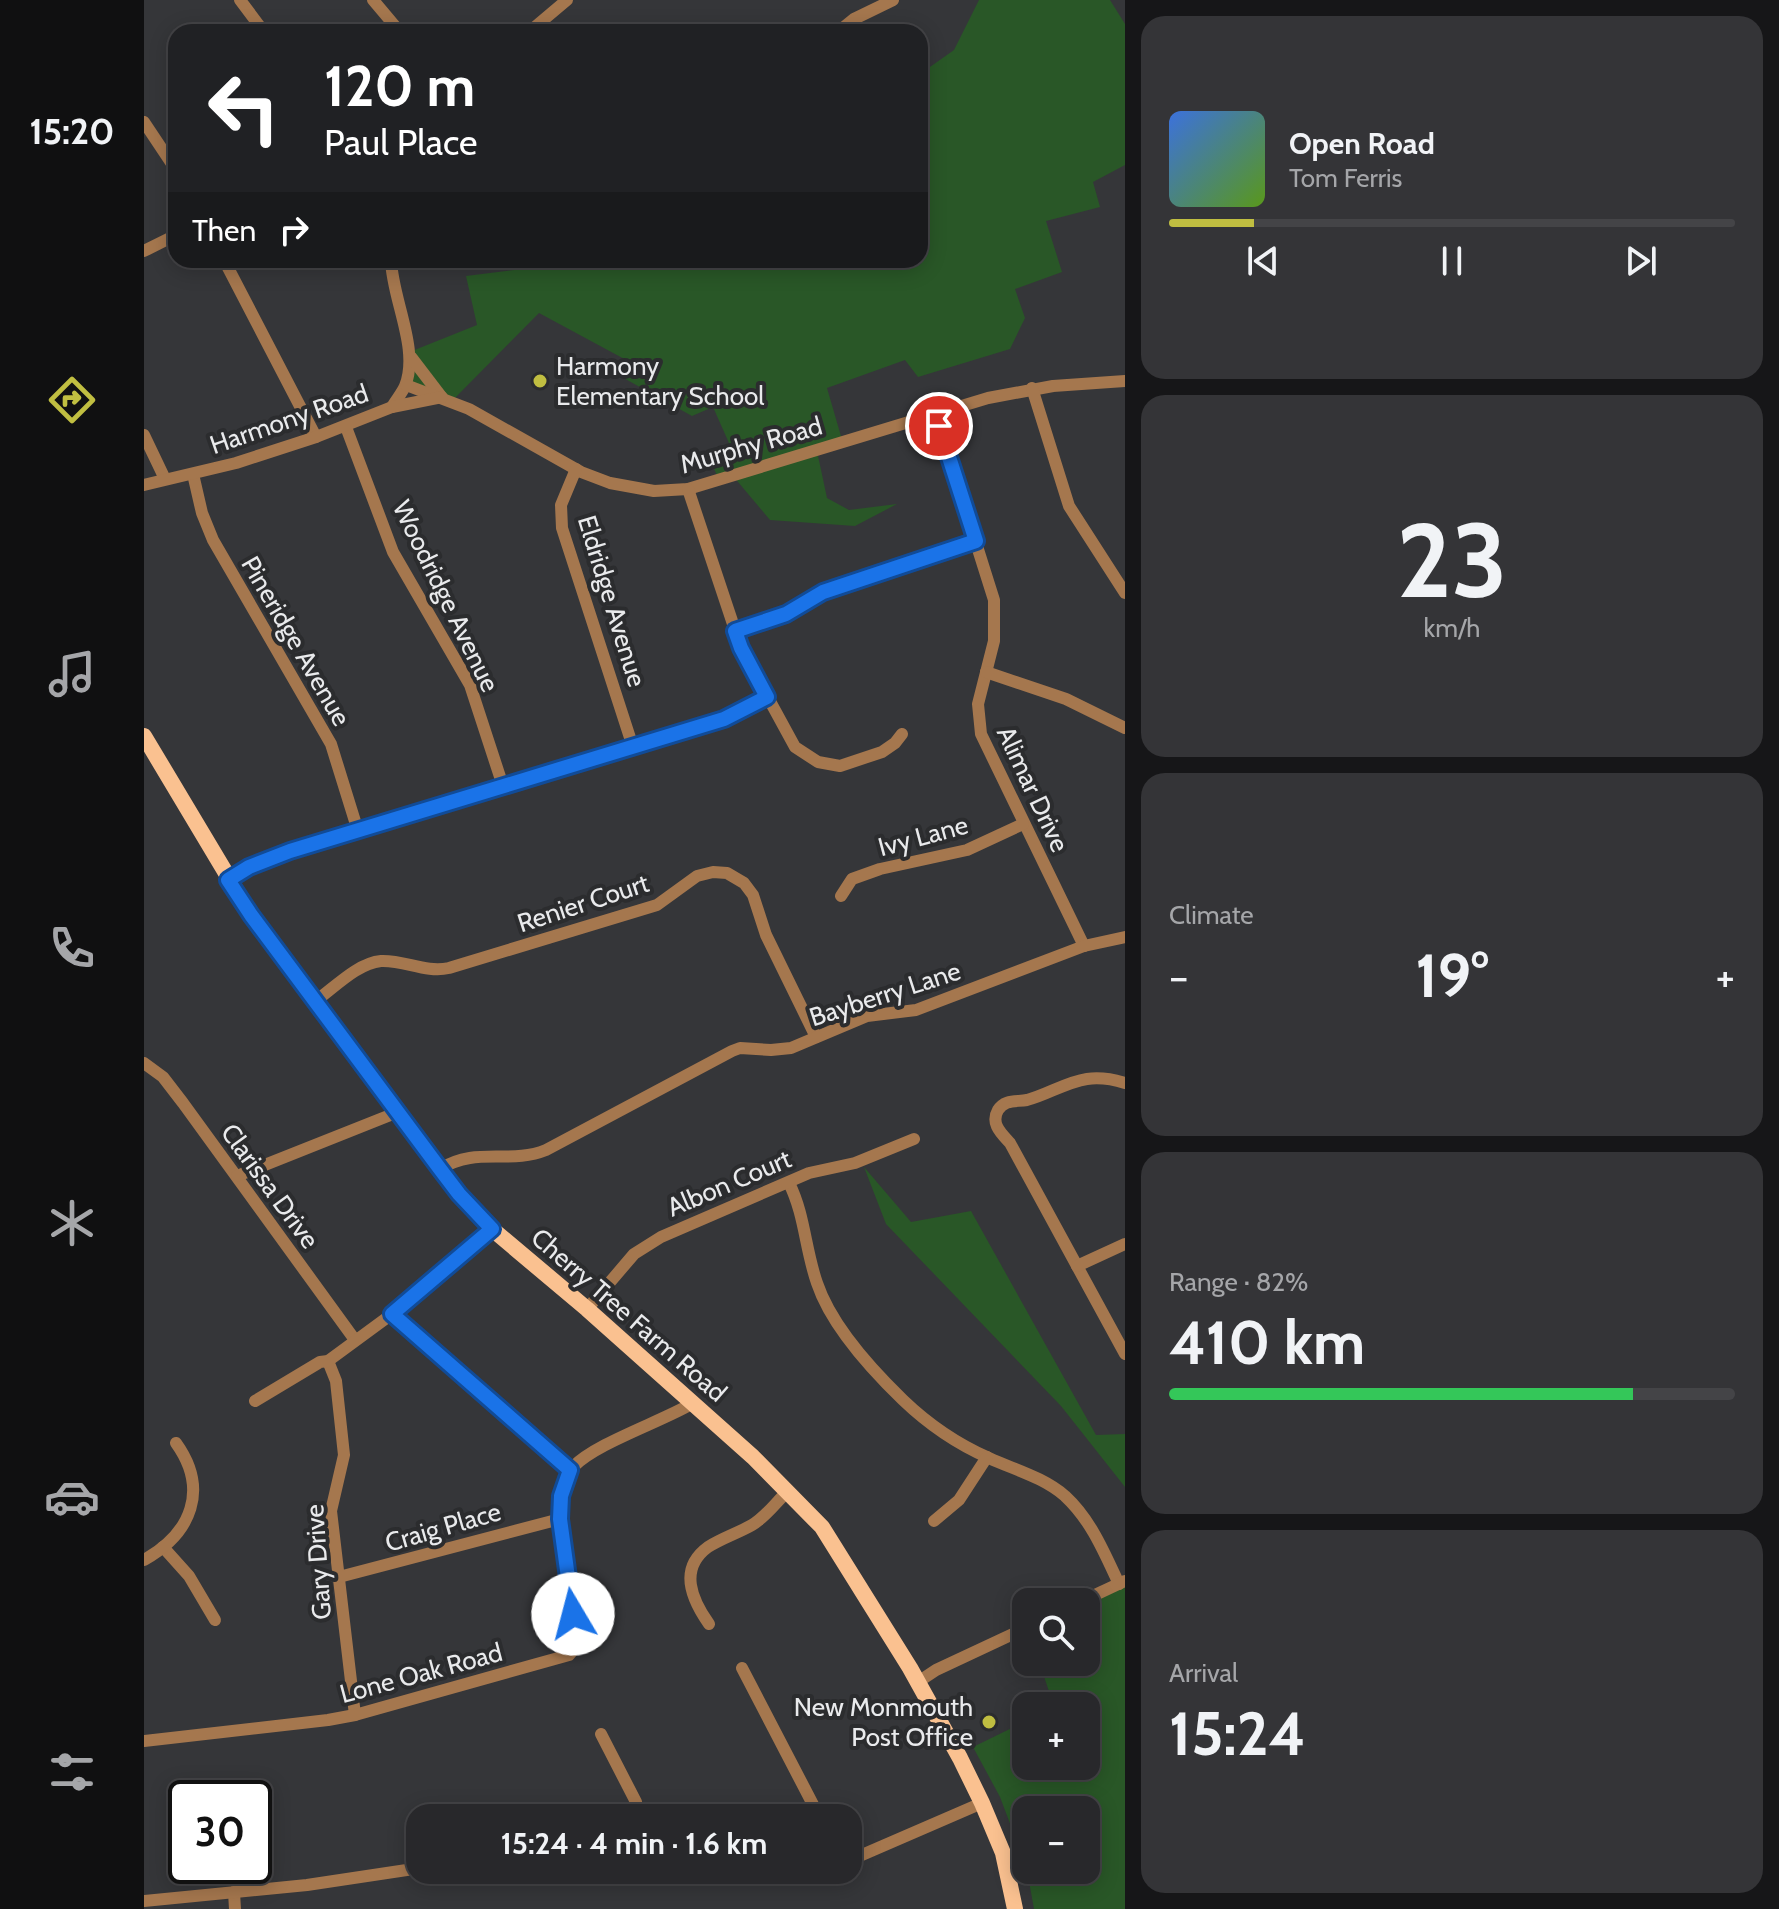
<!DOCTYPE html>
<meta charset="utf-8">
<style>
:root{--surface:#28282b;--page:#343437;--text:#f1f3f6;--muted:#a5a6a9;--line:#444447;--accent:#c0be41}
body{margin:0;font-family:Cabin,sans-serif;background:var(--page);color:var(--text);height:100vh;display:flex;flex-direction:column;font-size:30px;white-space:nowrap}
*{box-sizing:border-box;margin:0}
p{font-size:26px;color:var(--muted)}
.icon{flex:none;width:44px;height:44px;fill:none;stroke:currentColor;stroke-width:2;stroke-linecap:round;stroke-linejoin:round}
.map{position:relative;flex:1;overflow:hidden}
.drawer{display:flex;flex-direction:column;gap:16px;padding:16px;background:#161618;width:654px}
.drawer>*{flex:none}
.hud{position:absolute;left:24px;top:24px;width:760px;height:244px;border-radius:24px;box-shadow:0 4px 20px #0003,0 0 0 2px var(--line);background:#202124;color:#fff;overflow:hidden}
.fabs{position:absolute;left:868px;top:1588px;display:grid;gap:16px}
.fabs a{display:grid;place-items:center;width:88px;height:88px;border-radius:16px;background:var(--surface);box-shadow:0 4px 20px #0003,0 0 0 2px var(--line);font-size:40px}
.speed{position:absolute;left:24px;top:1780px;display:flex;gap:16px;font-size:40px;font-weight:700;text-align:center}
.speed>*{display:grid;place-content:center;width:104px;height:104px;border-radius:50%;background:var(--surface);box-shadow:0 4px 20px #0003,0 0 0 2px var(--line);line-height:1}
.speed .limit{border:4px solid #111;border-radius:12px;background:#fff;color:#111}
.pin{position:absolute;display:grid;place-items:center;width:68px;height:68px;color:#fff;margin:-34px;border:4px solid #fff;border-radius:50%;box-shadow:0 2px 8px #0007}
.me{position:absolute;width:88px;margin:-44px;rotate:352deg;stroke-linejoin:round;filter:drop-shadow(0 0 6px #0008)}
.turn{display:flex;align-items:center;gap:28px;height:168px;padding:0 24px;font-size:36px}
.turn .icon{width:104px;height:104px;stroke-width:2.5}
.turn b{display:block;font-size:56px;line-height:68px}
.then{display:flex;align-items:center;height:76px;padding:0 24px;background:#0003;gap:16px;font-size:30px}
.big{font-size:60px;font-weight:800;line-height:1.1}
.drawer .tile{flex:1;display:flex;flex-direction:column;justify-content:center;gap:12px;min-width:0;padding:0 28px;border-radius:24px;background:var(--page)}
.drawer .dial{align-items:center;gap:0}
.dial b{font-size:104px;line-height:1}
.song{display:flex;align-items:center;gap:24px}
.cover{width:96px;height:96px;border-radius:12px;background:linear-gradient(135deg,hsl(220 70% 55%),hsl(90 70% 35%))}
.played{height:8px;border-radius:4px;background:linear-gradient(90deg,var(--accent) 15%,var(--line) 15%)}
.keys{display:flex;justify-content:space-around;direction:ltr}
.heat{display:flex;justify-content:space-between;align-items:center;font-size:44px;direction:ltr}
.charge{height:12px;border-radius:6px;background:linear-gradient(90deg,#34c759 82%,var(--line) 0)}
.trip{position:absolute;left:262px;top:1804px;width:456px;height:80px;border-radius:24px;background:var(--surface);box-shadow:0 4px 20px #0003,0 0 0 2px var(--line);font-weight:800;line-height:80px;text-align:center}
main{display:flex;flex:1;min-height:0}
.tab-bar{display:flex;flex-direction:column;width:144px;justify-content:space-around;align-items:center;background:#101011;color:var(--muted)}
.tab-bar .icon{width:56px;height:56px}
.tab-bar .on{color:var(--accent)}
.tab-bar b{font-size:36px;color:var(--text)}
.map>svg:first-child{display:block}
.green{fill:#295727}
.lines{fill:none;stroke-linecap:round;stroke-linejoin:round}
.minor{stroke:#a5774e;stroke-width:12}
.major{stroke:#fac190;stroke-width:16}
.route-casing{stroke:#114b97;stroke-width:20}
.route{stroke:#1a73e8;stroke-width:14}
.poi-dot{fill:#c0be41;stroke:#2b2c2e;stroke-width:3}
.labels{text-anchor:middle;stroke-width:8;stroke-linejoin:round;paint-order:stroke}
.poi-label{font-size:26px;fill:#e9eaec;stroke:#2b2c2e;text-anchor:start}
.street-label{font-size:26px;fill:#e9eaec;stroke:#2b2c2e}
</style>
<main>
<nav class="tab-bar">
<b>15:20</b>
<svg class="icon on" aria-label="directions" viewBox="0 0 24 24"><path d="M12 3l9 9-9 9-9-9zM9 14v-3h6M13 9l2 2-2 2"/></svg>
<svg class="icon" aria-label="music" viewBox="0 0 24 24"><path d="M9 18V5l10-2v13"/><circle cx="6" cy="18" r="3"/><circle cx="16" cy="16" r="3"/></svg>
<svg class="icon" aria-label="phone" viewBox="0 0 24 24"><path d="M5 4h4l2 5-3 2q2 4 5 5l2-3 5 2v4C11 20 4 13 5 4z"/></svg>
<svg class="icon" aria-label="climate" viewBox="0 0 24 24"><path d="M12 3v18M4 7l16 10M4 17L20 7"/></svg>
<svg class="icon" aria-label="car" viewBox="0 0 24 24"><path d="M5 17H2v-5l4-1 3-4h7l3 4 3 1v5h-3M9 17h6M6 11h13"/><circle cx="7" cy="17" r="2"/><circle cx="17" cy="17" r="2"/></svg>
<svg class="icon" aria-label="filters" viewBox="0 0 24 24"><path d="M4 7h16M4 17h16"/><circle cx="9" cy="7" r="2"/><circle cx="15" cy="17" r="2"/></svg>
</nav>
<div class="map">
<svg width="981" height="1909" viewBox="0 0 981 1909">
<rect width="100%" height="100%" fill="#353639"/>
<!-- green -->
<g class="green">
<polygon points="835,0 966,0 981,24 981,165 949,182 956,207 902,221 918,272 871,289 881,318 866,349 774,377 761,360 683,388 699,443 673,451 683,498 705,510 753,504 711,526 626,520 589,476 575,480 563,453 585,443 569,407 548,416 476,376 484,361 395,313 307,402 264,386 268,351 333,325 322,276 450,260 776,260 776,74 810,50"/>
<polygon points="720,1167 767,1222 827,1211 952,1435 981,1434 981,1487 917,1406 742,1224"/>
<polygon points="981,1585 981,1909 890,1909 883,1870 942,1870 942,1810 882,1810 882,1866 856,1797 829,1747 882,1721 882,1766 942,1766 942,1706 910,1706 895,1662 942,1662 942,1603"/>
</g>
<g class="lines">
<!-- minor -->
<g class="minor">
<polyline points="96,0 120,32"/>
<polyline points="229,0 256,32"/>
<polyline points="385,32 423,0"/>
<polyline points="694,32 710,19 749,0"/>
<polyline points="0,122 32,170"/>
<polyline points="0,251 32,235"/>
<polyline points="80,260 172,437"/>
<path d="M247 260C248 299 276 349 261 386 258 393 252 400 248 407"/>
<polyline points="267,357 296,395"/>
<polyline points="262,385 325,409 437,472 466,483 510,491 544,489 844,398 909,386 981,381"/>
<polyline points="888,388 925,506 981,593"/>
<polyline points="791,413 850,600 850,641 834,704 837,734 940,946"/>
<polyline points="202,427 249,552 326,685 359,786"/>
<polyline points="0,435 21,479"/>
<polyline points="432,469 417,505 418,528 489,747"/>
<polyline points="49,474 58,513 69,540 187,744 214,831"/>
<polyline points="0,485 92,463 172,437 248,407 298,397"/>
<polyline points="544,489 597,648 651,747 674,762 696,766 738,752 751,743 758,734"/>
<polyline points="591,631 642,614 679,592 832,541"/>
<polyline points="842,672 922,699 981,728"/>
<polyline points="84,880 128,857 580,719 623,697"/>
<polyline points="697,896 708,879 736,869 823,850 879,824"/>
<path d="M173 1000C191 987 214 963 237 961 261 960 281 973 305 968L513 905 553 876 569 872 583 873 600 883 609 895 622 935 672 1037"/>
<polyline points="0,1063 19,1077 39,1103 211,1340"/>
<path d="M981 1083C968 1079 957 1077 943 1079 922 1082 903 1095 883 1100 872 1102 861 1099 854 1110 846 1124 858 1134 866 1143L981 1354"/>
<path d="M296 1169C333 1146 365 1165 402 1150L588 1051 596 1048 627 1050 647 1048 723 1016 772 1010 940 946 981 937"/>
<polyline points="93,1176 254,1112"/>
<path d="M645 1183C661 1215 661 1249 673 1283 687 1325 727 1369 759 1400 784 1424 813 1444 845 1458 871 1470 899 1477 921 1496 947 1520 960 1552 975 1584"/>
<polyline points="933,1266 981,1244"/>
<polyline points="443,1309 490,1254 517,1237 665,1173 711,1163 770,1139"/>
<polyline points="248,1314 426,1470"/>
<polyline points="184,1361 192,1381 200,1455 187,1511 211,1715"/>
<polyline points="111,1401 176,1362 184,1361 248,1314 348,1229"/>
<polyline points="790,1521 815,1500 843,1457"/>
<polyline points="19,1547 45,1576 71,1620"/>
<path d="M0 1560C48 1533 65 1489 32 1443"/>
<polyline points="195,1577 416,1519"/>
<polyline points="936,1602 981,1581"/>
<path d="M565 1624C548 1600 534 1569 564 1547 578 1538 594 1533 608 1525 622 1517 633 1501 644 1491"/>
<polyline points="598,1668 676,1818"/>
<polyline points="774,1682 792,1670 882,1628"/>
<polyline points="457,1734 492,1802 494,1818"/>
<path d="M0 1741 184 1720 211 1715 425 1655 431 1648 433 1638C428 1601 403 1494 429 1467 452 1443 517 1422 549 1403"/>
<polyline points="704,1861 838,1803"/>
<polyline points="646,1870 666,1874 681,1870"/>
<polyline points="90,1892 91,1909"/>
<polyline points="0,1901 163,1885 276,1868"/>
</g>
<!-- major -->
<polyline class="major" points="0,736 107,915 315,1194 348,1229 443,1309 609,1457 678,1527 766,1668 816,1758 838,1803 859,1853 871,1909"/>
</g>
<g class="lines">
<defs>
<polyline id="route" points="429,1614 416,1519 417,1496 426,1470 248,1314 348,1229 315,1194 296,1169 107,915 84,880 105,867 146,851 580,719 623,697 597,648 591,631 642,614 679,592 832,541 795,426"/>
</defs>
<!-- route casing -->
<use href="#route" class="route-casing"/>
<!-- route -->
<use href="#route" class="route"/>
</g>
<!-- markers -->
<g class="poi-dot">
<circle cx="396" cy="381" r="8"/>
<circle cx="845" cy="1722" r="8"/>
</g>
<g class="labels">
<!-- poi labels -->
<g class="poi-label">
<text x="412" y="375">Harmony<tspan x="412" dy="30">Elementary School</tspan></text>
<text x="829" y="1716" text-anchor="end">New Monmouth<tspan x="829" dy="30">Post Office</tspan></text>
</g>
<!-- street labels -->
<g class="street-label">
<text transform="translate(145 419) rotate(-19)" y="9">Harmony Road</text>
<text transform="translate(607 445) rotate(-16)" y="9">Murphy Road</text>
<text transform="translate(302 596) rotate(64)" y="9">Woodridge Avenue</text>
<text transform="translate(468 601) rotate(73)" y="9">Eldridge Avenue</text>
<text transform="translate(152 641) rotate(60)" y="9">Pineridge Avenue</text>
<text transform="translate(889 789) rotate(65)" y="9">Alimar Drive</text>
<text transform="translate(779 836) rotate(-15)" y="9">Ivy Lane</text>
<text transform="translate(439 903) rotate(-18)" y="9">Renier Court</text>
<text transform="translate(741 994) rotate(-18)" y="9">Bayberry Lane</text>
<text transform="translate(585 1183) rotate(-23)" y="9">Albon Court</text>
<text transform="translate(126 1186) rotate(54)" y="9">Clarissa Drive</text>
<text transform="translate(485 1315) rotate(41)" y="9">Cherry Tree Farm Road</text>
<text transform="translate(299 1527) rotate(-16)" y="9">Craig Place</text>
<text transform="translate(174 1562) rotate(-94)" y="9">Gary Drive</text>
<text transform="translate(277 1673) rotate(-15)" y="9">Lone Oak Road</text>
</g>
</g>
</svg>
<div class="fabs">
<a><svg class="icon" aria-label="search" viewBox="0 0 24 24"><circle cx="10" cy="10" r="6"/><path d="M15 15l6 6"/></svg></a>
<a>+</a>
<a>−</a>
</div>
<div class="speed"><div class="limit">30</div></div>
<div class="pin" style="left:795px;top:426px;background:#d93025"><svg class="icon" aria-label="arrive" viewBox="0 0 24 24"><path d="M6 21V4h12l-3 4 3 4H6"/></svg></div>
<svg class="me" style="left:429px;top:1614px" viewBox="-20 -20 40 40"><circle r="19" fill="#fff"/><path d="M0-13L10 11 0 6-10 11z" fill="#1a73e8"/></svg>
<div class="trip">15:24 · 4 min · 1.6 km</div>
<div class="hud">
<div class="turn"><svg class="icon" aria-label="left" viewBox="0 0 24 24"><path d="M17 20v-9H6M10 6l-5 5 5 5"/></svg><div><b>120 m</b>Paul Place</div></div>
<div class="then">Then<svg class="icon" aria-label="right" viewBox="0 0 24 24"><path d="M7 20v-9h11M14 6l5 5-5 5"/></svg></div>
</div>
</div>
<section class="drawer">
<div class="tile">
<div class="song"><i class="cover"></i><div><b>Open Road</b><p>Tom Ferris</p></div></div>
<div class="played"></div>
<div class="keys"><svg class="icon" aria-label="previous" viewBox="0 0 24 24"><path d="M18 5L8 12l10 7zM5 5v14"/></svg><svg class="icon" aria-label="pause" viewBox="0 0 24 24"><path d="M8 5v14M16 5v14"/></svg><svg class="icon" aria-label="next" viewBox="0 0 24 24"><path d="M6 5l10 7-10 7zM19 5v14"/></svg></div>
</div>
<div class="tile dial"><b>23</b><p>km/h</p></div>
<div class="tile"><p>Climate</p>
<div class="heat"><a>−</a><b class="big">19°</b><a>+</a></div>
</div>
<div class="tile"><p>Range · 82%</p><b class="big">410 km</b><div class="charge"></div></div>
<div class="tile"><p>Arrival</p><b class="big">15:24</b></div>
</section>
</main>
